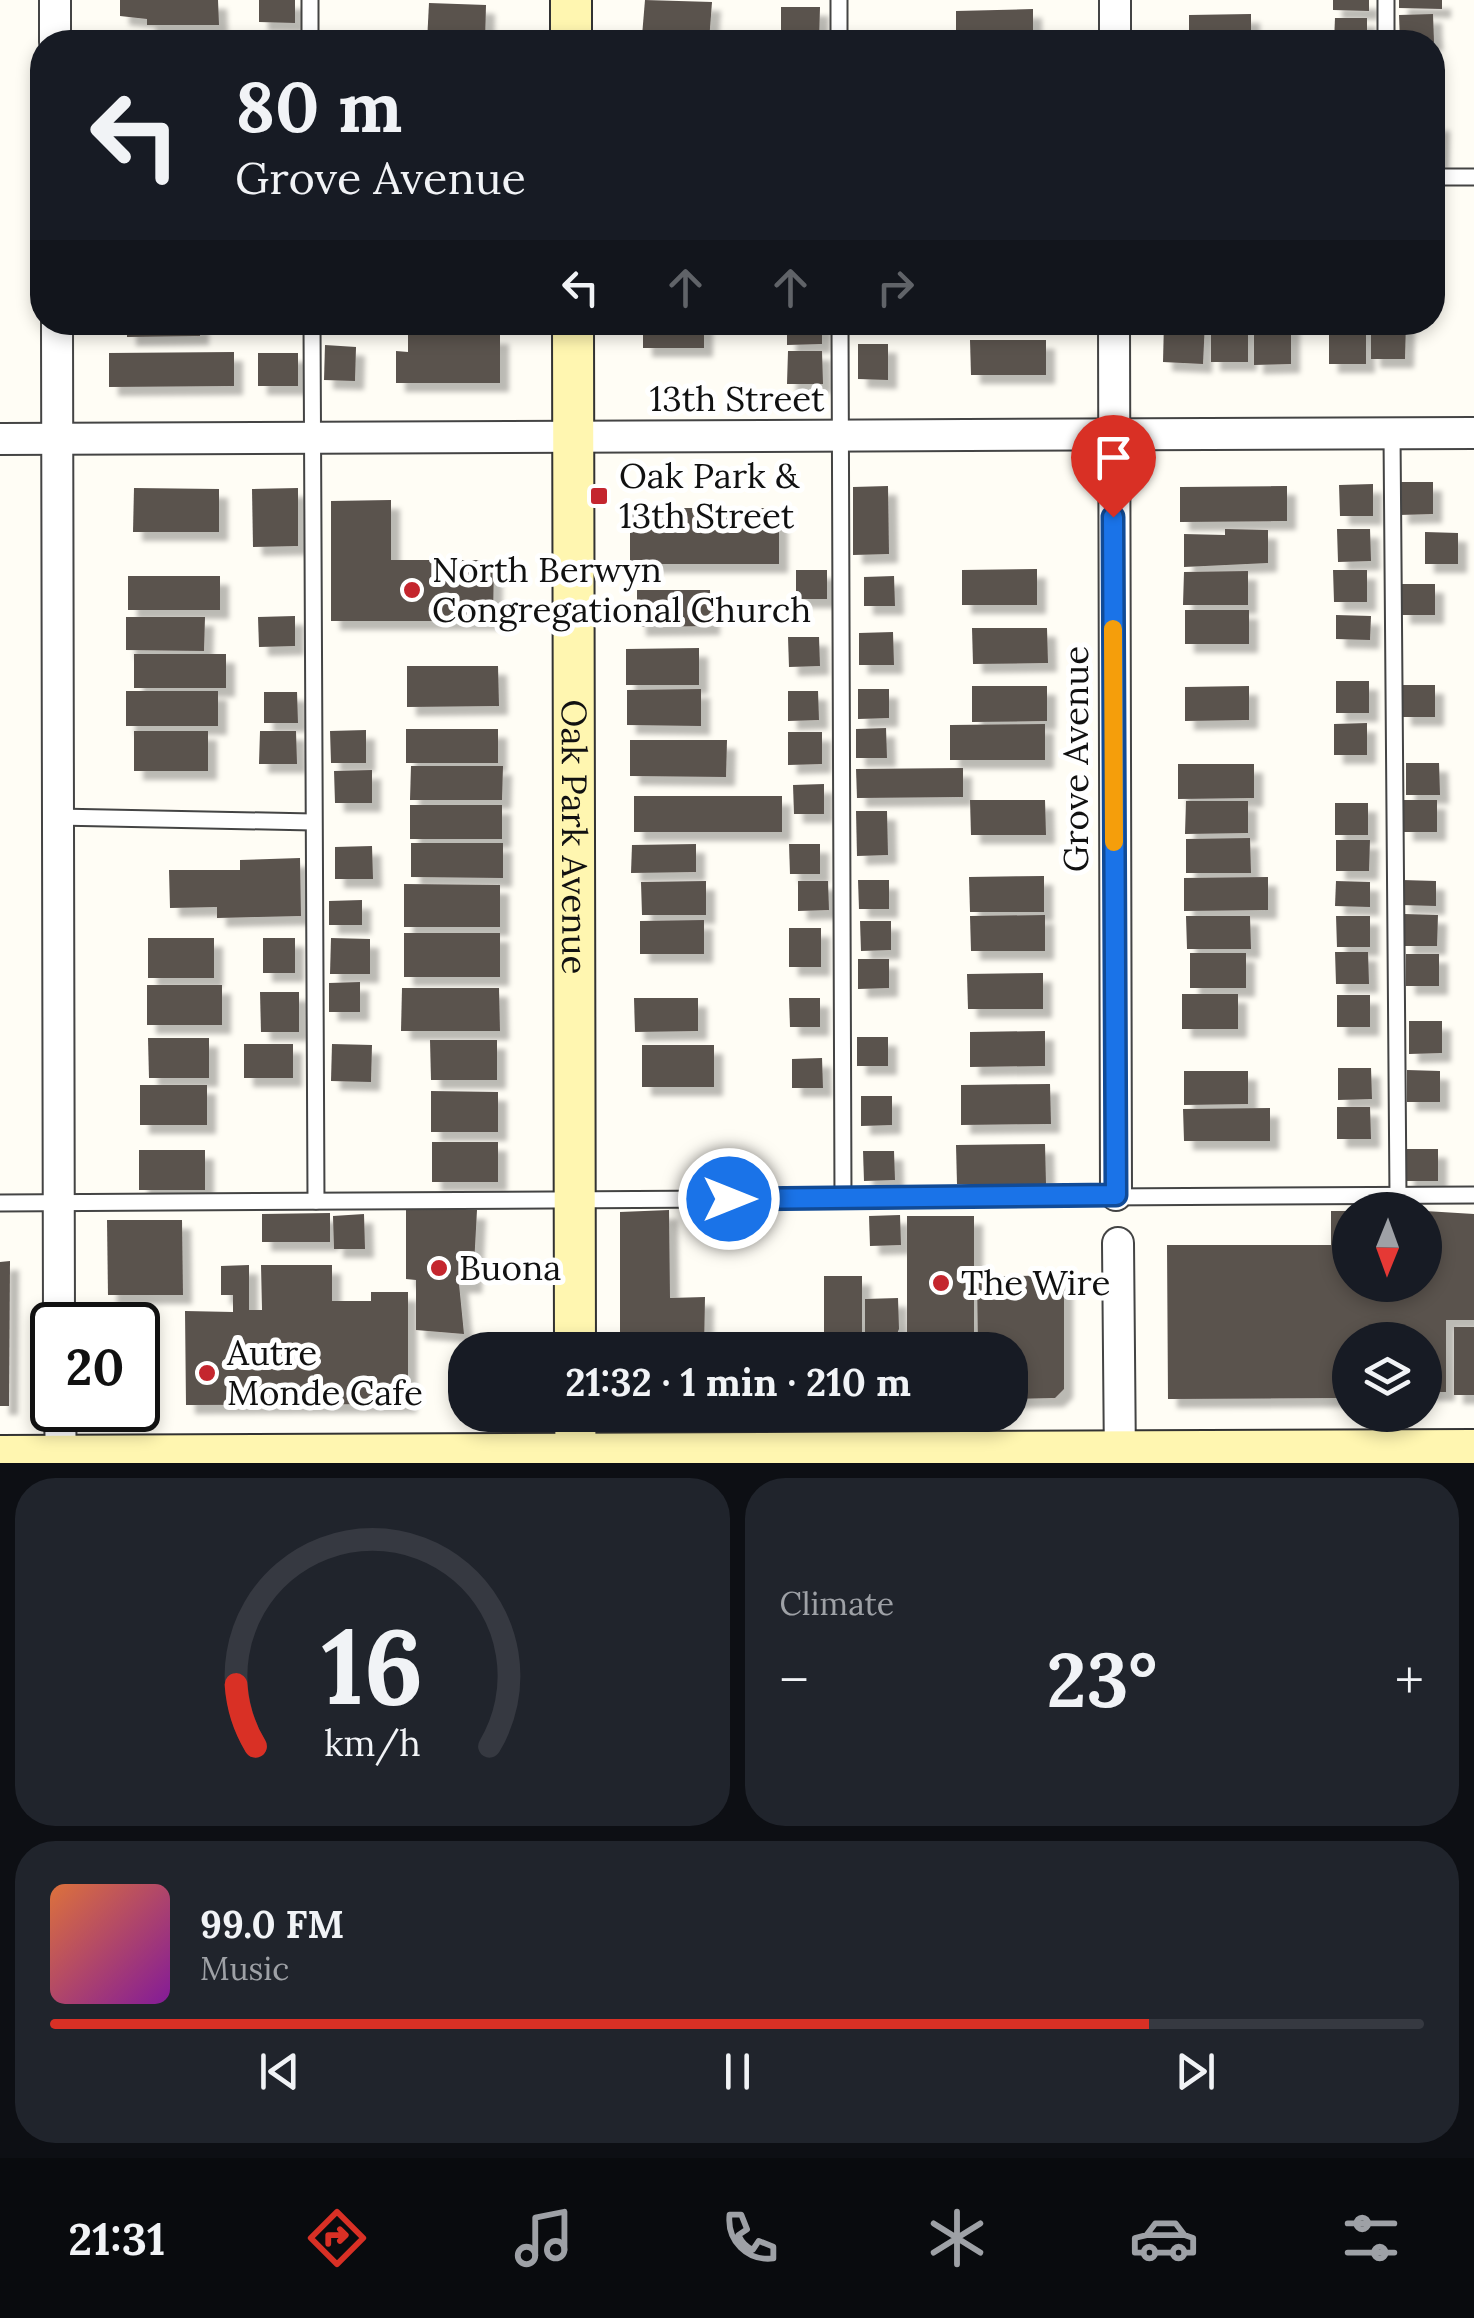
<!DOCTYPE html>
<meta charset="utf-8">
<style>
:root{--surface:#171b24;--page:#20242c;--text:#f1f3f6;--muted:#9ea1a6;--line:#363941;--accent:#d93025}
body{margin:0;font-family:Lora,serif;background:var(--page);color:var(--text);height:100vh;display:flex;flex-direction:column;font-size:38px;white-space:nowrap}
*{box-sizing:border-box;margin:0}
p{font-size:32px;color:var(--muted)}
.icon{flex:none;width:55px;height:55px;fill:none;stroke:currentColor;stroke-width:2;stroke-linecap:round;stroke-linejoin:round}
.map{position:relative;height:1463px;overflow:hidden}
.sheet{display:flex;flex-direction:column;gap:15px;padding:15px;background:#0d0f14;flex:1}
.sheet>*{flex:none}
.hud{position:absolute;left:30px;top:30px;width:1415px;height:305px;border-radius:40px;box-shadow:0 5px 15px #0003;background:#171b24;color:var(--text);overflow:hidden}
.needle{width:65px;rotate:181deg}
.buttons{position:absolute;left:1332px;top:1192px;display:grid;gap:20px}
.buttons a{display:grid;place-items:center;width:110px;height:110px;border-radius:50%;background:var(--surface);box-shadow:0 5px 15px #0003;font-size:50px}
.speed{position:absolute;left:30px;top:1302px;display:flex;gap:20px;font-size:50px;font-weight:700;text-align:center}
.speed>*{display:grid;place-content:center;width:130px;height:130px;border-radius:50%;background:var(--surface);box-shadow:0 5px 15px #0003;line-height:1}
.speed .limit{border:5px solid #111;border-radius:15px;background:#fff;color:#111}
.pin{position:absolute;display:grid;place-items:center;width:85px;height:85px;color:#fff;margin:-102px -42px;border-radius:50% 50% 50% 0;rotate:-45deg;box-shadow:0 0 10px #0007}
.pin .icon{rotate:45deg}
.me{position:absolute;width:110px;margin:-55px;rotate:90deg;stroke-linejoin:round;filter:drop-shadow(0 0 8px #0008)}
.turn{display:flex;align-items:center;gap:35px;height:210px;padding:0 40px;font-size:45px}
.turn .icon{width:130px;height:130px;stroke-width:2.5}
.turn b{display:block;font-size:70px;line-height:85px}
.lanes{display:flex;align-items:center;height:95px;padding:0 40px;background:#0003;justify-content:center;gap:50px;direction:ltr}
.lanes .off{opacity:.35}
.big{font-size:75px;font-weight:700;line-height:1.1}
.sheet .tile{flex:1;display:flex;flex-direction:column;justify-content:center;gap:15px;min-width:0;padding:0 35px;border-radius:40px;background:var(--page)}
.sheet .dial{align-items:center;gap:0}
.dial svg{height:260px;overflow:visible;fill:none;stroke:var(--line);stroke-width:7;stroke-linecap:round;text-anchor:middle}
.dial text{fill:var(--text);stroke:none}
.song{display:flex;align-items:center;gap:30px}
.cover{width:120px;height:120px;border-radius:15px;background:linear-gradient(135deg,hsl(20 70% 55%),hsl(290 70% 35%))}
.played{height:10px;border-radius:5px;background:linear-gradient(90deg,var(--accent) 80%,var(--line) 80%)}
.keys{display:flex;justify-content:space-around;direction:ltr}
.heat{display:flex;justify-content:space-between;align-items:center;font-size:55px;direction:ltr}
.sheet .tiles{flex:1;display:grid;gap:15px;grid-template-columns:1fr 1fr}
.tile:last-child{grid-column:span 2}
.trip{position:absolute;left:448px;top:1332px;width:580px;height:100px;border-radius:40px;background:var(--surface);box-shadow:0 5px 15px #0003;font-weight:700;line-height:100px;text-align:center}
.dock{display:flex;height:160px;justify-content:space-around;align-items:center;background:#090b0e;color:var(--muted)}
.dock .icon{width:70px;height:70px}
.dock .selected{color:var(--accent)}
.dock b{font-size:45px;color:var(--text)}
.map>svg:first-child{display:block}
.building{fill:#5a524d;filter:url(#shadow)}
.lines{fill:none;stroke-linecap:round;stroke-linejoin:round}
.lane-casing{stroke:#444;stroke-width:19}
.street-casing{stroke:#444;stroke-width:34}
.secondary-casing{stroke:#333;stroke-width:44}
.lane{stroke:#fff;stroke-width:15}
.street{stroke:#fff;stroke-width:30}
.secondary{stroke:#fff6b0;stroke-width:40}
.route-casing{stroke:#114b97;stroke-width:25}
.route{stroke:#1a73e8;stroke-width:18}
.slow{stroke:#f59e0b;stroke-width:18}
.poi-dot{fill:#c4262e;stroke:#fff;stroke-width:4}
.labels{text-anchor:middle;stroke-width:10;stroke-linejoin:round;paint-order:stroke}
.street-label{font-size:35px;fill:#111;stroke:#fff}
.poi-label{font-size:35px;fill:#111;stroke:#fff;text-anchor:start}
</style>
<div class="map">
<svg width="1474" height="1463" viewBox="0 0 1474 1463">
<defs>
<filter id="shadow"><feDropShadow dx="9" dy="9" stdDeviation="2.5" flood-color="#0004"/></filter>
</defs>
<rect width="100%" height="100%" fill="#fffdf5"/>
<!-- building -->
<g class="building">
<polygon points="120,0 218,0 219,25 147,25 147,19 120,16"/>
<polygon points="259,0 295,0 295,23 259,22"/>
<polygon points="645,0 712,2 709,41 642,36"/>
<polygon points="1333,0 1369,0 1369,11 1333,10"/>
<polygon points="1399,0 1442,0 1442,9 1399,8"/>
<polygon points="429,3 486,5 485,42 427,42"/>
<polygon points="781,7 820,7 819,41 781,40"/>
<polygon points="1033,9 1033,30 1027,30 1027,41 956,42 956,11"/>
<polygon points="1251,14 1251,42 1189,42 1189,15"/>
<polygon points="1433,14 1434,42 1400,42 1399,15"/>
<polygon points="1335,18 1367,18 1367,42 1334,42"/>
<rect x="252" y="33" width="44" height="9"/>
<polygon points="1432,122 1441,122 1440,162 1432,161"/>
<polygon points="127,322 200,322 200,336 127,337"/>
<rect x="643" y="322" width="61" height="26"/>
<polygon points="787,322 822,322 822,344 787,345"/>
<polygon points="1164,322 1205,322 1203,364 1163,362"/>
<rect x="1211" y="322" width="37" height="40"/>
<polygon points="1254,322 1291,322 1291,364 1254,365"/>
<rect x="1329" y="322" width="37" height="42"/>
<polygon points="1371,322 1406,322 1405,359 1371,359"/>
<polygon points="408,335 500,335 500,383 396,383 396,351 408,352"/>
<polygon points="970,340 1046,340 1046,375 971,375"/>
<polygon points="858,344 888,344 888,380 858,379"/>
<polygon points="325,345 356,347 355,381 324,380"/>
<polygon points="788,351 822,351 823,384 787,384"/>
<polygon points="234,352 234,386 109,387 109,353"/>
<rect x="258" y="353" width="40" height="33"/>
<polygon points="1400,482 1433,482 1433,514 1399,515"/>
<polygon points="1373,484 1373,516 1340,516 1339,485"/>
<polygon points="888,486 889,554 853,555 853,487"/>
<polygon points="1287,486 1287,521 1180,522 1180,487"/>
<polygon points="134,488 219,489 219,532 133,532"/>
<polygon points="298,488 298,546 253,547 252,489"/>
<polygon points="391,500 391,560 494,560 493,621 331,621 331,501"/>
<rect x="630" y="508" width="149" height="56"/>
<polygon points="1225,529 1268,530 1268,563 1184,567 1184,534 1225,535"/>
<polygon points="1337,529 1370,529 1371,561 1338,562"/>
<polygon points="1425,532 1458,533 1458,564 1425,564"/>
<polygon points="1037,569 1037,605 962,605 962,570"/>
<rect x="796" y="570" width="31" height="29"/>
<polygon points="1333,570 1367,570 1367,602 1334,602"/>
<polygon points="1248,571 1248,605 1183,605 1184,572"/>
<rect x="128" y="576" width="92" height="34"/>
<polygon points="894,576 895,606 864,606 864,577"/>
<rect x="1401" y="584" width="34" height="31"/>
<polygon points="637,590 710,590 711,626 637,627"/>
<rect x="1185" y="610" width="64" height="34"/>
<polygon points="1336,615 1371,616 1370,640 1336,639"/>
<polygon points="295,616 295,646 259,647 258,617"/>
<polygon points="126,617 205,617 204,651 126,650"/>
<polygon points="972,628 1047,628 1048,663 973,664"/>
<polygon points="893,632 894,665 859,665 859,633"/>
<polygon points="788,637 819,637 820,666 789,667"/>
<polygon points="699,648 699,685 626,685 626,649"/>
<rect x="134" y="654" width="92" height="34"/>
<polygon points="407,666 498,666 499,706 407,707"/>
<rect x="1336" y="681" width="33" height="32"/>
<rect x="1402" y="685" width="33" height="32"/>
<polygon points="972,686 1047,686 1047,721 972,722"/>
<polygon points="1249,686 1249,720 1185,721 1185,687"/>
<polygon points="701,689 701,726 627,725 627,690"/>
<polygon points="858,689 889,689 889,718 858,719"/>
<rect x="126" y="691" width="92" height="35"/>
<polygon points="788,691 818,691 819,720 788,721"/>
<polygon points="264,692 297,692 298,723 264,723"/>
<polygon points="1367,723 1367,755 1334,755 1334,724"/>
<polygon points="1045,724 1045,760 950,760 950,725"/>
<polygon points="886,728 887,758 856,758 856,729"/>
<rect x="406" y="729" width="92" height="34"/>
<polygon points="366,730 366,763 331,763 330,731"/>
<rect x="134" y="731" width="74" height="40"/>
<polygon points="260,731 296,731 297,764 259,764"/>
<polygon points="788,732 822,732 822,764 788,765"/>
<polygon points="630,740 727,740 726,777 630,776"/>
<polygon points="1406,763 1439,763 1440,795 1406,795"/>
<polygon points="1178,764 1254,764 1254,798 1178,799"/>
<polygon points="411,766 503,766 502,800 410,800"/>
<polygon points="963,768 963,797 857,798 856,769"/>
<polygon points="372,770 372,803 335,803 334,771"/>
<polygon points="824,784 824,814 794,814 793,785"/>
<rect x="634" y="796" width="148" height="36"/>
<polygon points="970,800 1045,800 1046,835 971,835"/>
<rect x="1404" y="800" width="33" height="32"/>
<polygon points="1186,801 1248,801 1248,833 1185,834"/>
<rect x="1335" y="803" width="33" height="32"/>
<rect x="410" y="805" width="92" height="34"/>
<polygon points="856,811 887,811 888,855 857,856"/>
<polygon points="1250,838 1251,873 1186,873 1186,839"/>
<polygon points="1336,840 1370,840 1369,871 1336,871"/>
<polygon points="411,843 503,843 503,878 411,877"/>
<polygon points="696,844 696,872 631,873 632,845"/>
<polygon points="789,844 820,844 820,874 790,874"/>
<polygon points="372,846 373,879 335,879 335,847"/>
<polygon points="300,858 301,916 217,918 217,907 170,908 169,870 240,870 240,860"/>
<polygon points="1044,876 1044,912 970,912 969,877"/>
<polygon points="1268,877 1268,910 1184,911 1184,878"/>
<polygon points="858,880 889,880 889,909 859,909"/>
<polygon points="1402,880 1436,881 1436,906 1401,905"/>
<polygon points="706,881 706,915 642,915 641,882"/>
<polygon points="798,881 828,881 829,910 798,911"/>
<polygon points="1336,881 1370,882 1370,907 1335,906"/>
<polygon points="404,884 500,885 500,927 404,927"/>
<polygon points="362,900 362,925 329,925 329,901"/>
<polygon points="1404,914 1438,915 1437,946 1404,946"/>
<polygon points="1045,915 1045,951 971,951 970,916"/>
<polygon points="1186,916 1250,916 1251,949 1187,949"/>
<polygon points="1336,916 1370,916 1370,947 1337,947"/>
<polygon points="704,920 704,954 640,954 640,921"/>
<polygon points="860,921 891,921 891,950 861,951"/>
<rect x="789" y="928" width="32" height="39"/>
<rect x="404" y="933" width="96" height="44"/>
<rect x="148" y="938" width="66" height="40"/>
<rect x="263" y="938" width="32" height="35"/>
<polygon points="331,938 370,939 370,974 330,974"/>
<polygon points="1335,952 1368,952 1369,984 1336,984"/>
<rect x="1190" y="953" width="56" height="35"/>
<rect x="1406" y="954" width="33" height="32"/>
<polygon points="858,959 889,959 889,988 858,989"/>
<polygon points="1043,973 1043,1009 968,1009 967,974"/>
<polygon points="360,982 360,1012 329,1012 329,983"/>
<rect x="147" y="985" width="75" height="40"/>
<polygon points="402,988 499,988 500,1031 401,1031"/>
<polygon points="260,992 299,992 299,1032 261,1032"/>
<rect x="1182" y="994" width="56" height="35"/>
<rect x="1337" y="995" width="33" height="32"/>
<polygon points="634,998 698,998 698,1031 635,1032"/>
<polygon points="789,998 820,998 820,1027 790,1027"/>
<polygon points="1409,1021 1442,1021 1442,1053 1409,1054"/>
<polygon points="1045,1031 1045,1066 970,1067 970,1032"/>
<rect x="857" y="1037" width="31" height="29"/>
<polygon points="148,1038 209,1038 209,1078 149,1078"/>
<polygon points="430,1040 497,1040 497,1080 431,1080"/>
<rect x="244" y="1044" width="49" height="34"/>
<polygon points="332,1044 372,1045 371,1082 331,1081"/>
<rect x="642" y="1045" width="72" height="42"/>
<polygon points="822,1058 823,1088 792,1088 792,1059"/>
<polygon points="1338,1068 1371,1068 1372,1099 1338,1100"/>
<polygon points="1407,1070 1440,1071 1440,1102 1407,1102"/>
<polygon points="1184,1071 1248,1071 1248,1104 1184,1105"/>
<polygon points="1050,1084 1051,1124 961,1125 961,1085"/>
<rect x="140" y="1085" width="67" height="40"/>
<polygon points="431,1091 498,1092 498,1132 431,1132"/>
<polygon points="861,1096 892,1096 892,1125 861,1126"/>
<polygon points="1337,1107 1370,1107 1371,1139 1337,1139"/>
<polygon points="1270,1108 1270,1141 1184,1141 1183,1109"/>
<rect x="432" y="1142" width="66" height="40"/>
<polygon points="1045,1144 1046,1184 957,1184 956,1145"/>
<rect x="1405" y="1149" width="33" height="32"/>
<rect x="139" y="1150" width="66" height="40"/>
<polygon points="863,1151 894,1151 895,1180 864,1181"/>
<polygon points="406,1210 477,1210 473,1284 459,1284 464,1334 416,1330 416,1280 406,1279"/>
<polygon points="669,1210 670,1298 705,1297 704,1350 620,1350 620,1212"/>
<polygon points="1331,1211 1350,1211 1350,1285 1425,1285 1425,1211 1474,1214 1474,1320 1446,1320 1446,1392 1425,1392 1425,1340 1350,1340 1350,1398 1168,1399 1167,1245 1331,1245"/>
<polygon points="330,1213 330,1242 262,1242 262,1214"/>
<polygon points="364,1214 365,1249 334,1249 333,1216"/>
<polygon points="900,1215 901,1245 870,1246 869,1216"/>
<rect x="907" y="1216" width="67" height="134"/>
<polygon points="107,1220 182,1220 183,1295 108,1295"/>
<polygon points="10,1261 9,1406 0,1406 0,1262"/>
<polygon points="249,1265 249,1310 262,1310 261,1265 332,1265 332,1301 371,1301 371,1292 408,1292 408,1404 186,1405 185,1311 233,1312 233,1295 221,1295 221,1266"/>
<polygon points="1060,1275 1064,1277 1064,1389 1055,1398 1010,1399 1010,1350 978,1350 977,1277"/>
<rect x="824" y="1276" width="38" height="74"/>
<polygon points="898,1298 899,1329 894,1341 899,1350 865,1350 865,1299"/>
<rect x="1454" y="1327" width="20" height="68"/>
<polygon points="784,1332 784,1350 712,1350 712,1333"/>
</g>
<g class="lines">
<defs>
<g id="lane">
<polyline points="310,0 310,42"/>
<polyline points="839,0 839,42"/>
<polyline points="1386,0 1386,42"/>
<polyline points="1432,177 1474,177"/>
<polyline points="312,322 316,1201"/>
<polyline points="840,322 843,1199"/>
<polyline points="1392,434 1398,1196"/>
<polyline points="57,817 313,822"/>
<polyline points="0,1203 1474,1195"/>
</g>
<g id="street">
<polyline points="55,0 55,42"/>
<polyline points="1115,0 1115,42"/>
<polyline points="57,322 59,1325"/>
<polyline points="1114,322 1116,1195"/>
<polyline points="0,439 1474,433"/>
<polyline points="1118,1243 1120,1463"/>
<polyline points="60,1410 61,1463"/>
</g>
<g id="secondary">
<polyline points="571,0 571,42"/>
<path id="s1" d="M573 322 575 1350"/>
<polyline points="575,1415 576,1463"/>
<polyline points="0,1456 1474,1450"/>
</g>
</defs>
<!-- lane casing -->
<use href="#lane" class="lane-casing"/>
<!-- street casing -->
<use href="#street" class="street-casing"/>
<!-- secondary casing -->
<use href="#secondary" class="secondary-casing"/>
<!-- lane -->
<use href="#lane" class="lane"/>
<!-- street -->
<use href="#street" class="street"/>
<!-- secondary -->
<use href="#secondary" class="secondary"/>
</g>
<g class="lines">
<defs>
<polyline id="route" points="729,1199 1116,1195 1113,517"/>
</defs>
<!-- route casing -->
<use href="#route" class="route-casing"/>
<!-- route -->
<use href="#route" class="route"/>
<!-- slow -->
<polyline class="slow" points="1113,629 1114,842"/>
</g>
<!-- markers -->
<g class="poi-dot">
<rect x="589" y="486" width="20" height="20" rx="5"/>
<circle cx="412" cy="590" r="10"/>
<circle cx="439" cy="1268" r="10"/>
<circle cx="941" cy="1283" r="10"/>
<circle cx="207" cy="1373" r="10"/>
</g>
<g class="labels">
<!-- street labels -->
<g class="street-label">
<text x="737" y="411">13th Street</text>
<text transform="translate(1076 759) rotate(-90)" y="12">Grove Avenue</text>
<text dy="12" stroke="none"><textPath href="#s1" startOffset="515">Oak Park Avenue</textPath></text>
</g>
<!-- poi labels -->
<g class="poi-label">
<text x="619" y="488">Oak Park &amp;<tspan x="619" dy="40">13th Street</tspan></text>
<text x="432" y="582">North Berwyn<tspan x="432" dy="40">Congregational Church</tspan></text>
<text x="459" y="1280">Buona</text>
<text x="961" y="1295">The Wire</text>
<text x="227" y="1365">Autre<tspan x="227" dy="40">Monde Cafe</tspan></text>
</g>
</g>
</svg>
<div class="buttons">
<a><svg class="needle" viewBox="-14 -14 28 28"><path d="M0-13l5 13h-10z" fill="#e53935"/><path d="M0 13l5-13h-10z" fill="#9ea1a6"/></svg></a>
<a><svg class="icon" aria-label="layers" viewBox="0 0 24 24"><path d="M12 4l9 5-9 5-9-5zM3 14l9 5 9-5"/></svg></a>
</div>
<div class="speed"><div class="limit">20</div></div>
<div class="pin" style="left:1113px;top:517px;background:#d93025"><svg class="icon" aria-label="arrive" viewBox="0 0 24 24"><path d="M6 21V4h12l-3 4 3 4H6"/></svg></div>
<svg class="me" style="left:729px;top:1199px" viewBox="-20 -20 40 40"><circle r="17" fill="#1a73e8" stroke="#fff" stroke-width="3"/><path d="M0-11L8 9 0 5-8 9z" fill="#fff"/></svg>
<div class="trip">21:32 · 1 min · 210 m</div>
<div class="hud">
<div class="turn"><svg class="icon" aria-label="left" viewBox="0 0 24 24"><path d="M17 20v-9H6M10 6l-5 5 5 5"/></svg><div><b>80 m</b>Grove Avenue</div></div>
<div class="lanes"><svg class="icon" aria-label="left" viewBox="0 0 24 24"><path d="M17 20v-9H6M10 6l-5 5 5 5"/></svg><svg class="icon off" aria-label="ahead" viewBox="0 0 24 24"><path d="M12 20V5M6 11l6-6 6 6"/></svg><svg class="icon off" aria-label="ahead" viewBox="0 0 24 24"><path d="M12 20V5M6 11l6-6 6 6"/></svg><svg class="icon off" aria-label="right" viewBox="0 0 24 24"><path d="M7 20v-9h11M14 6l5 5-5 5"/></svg></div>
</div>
</div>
<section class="sheet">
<div class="tiles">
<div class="tile dial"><svg viewBox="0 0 100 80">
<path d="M14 69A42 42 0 1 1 86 69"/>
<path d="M14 69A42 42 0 0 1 8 50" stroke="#d93025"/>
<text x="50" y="56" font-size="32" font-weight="700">16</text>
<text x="50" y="72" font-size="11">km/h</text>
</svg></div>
<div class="tile"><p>Climate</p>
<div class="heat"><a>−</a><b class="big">23°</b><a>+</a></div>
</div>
<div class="tile">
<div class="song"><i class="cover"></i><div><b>99.0 FM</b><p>Music</p></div></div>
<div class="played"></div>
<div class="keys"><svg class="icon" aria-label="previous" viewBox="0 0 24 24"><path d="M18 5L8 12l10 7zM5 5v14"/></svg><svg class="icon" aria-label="pause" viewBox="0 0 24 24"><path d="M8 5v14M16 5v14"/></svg><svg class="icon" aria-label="next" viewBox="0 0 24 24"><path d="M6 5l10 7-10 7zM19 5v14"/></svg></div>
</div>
</div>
</section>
<nav class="dock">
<b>21:31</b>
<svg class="icon selected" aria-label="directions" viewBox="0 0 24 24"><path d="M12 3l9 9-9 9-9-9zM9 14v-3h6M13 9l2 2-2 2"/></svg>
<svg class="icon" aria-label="music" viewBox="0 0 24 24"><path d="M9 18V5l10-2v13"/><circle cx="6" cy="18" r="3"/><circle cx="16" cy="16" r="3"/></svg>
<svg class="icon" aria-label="phone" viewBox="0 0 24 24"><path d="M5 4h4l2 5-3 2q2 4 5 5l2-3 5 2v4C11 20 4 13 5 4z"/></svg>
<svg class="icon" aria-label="climate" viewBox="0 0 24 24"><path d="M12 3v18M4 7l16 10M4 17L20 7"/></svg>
<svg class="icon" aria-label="car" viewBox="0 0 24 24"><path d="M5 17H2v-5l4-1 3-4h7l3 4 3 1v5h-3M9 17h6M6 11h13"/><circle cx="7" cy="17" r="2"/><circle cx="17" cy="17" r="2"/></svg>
<svg class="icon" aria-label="filters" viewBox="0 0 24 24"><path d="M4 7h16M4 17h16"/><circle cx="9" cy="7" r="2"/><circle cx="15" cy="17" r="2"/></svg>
</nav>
